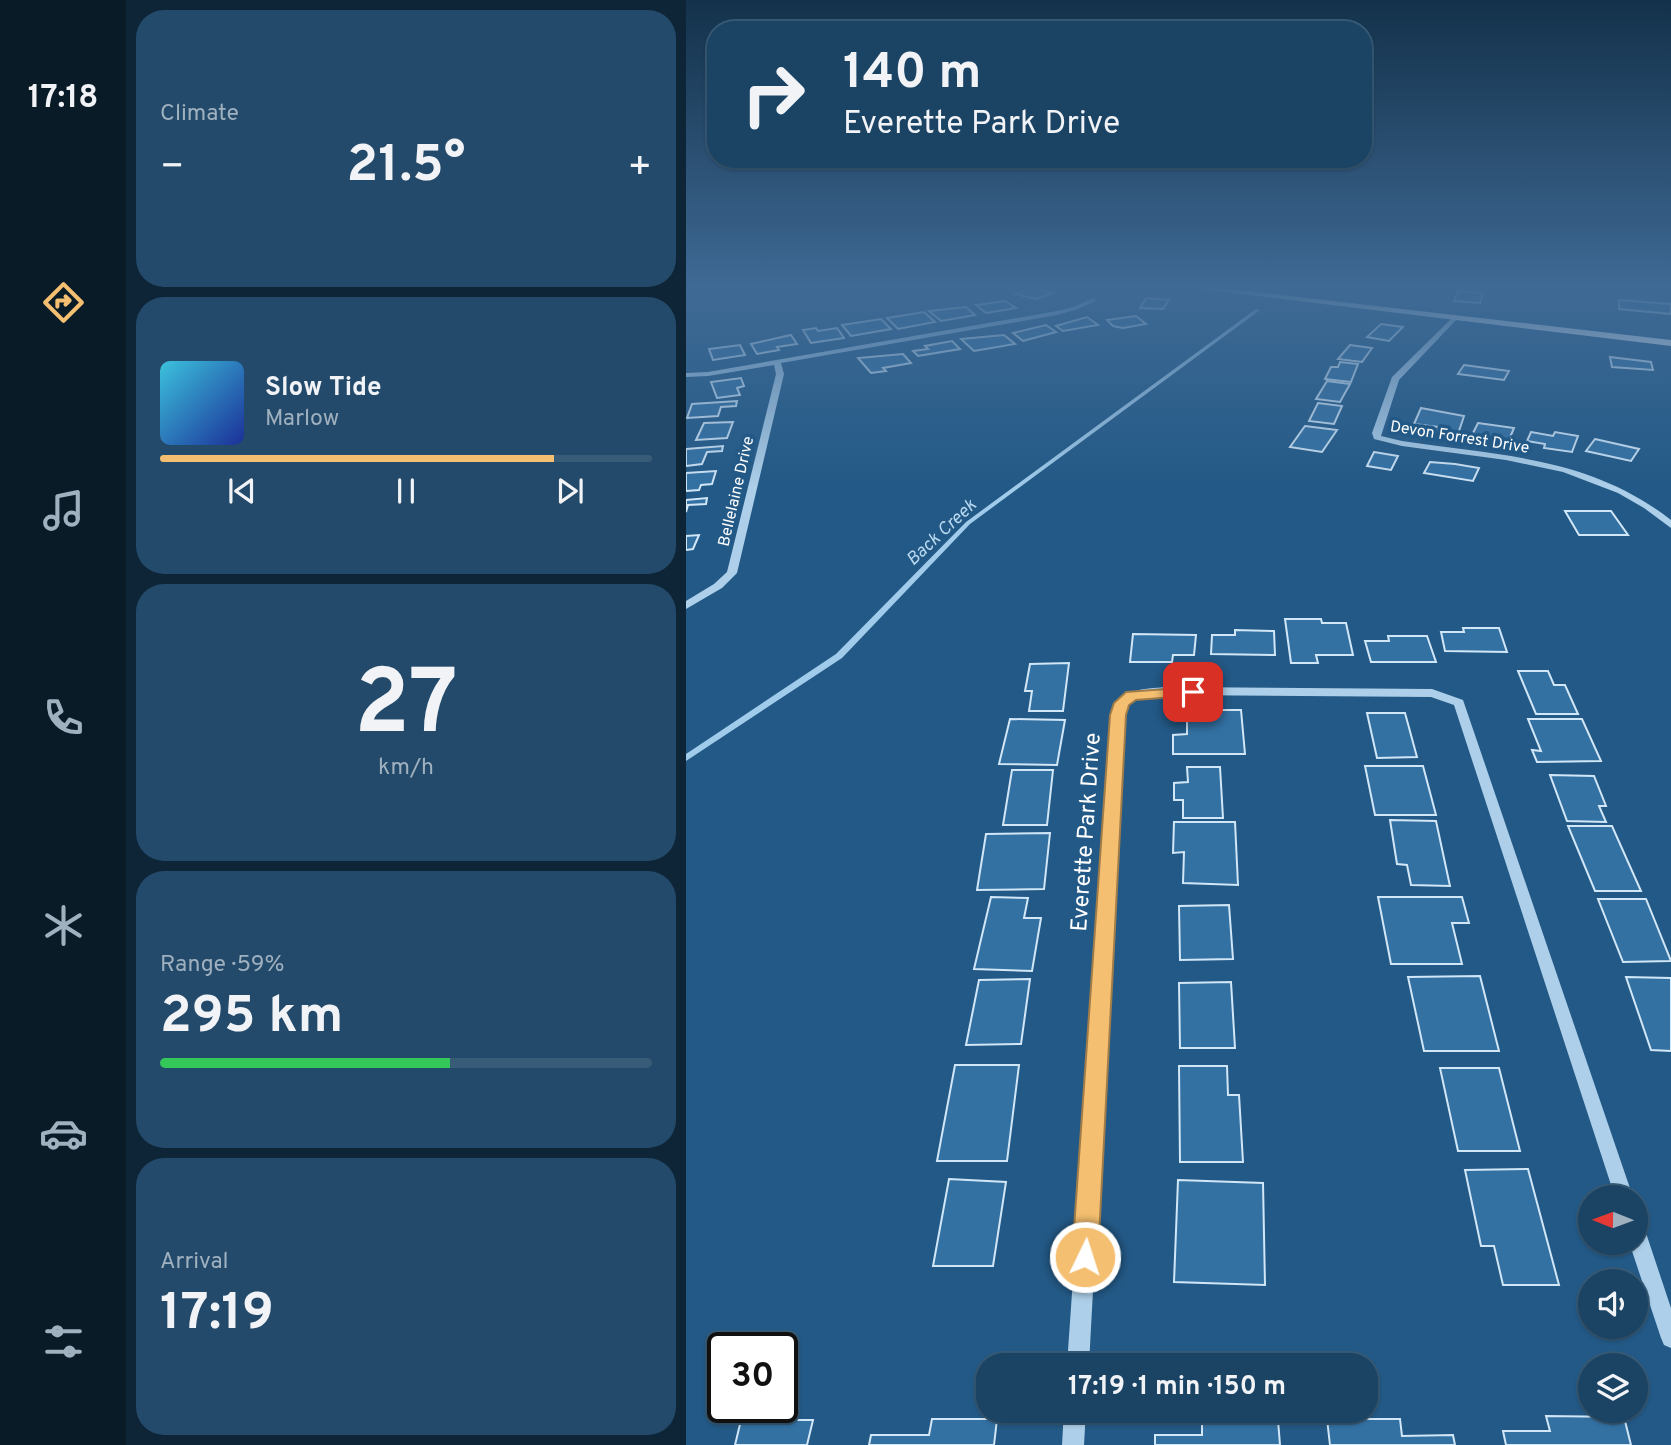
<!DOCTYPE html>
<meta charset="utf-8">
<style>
:root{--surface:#1a4364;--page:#234a6a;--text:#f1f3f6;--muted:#9fb0bf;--line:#385c78;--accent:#f4bf70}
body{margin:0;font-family:Overpass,sans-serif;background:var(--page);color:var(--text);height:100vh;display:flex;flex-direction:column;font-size:26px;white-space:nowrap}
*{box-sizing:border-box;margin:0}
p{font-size:23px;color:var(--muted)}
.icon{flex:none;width:38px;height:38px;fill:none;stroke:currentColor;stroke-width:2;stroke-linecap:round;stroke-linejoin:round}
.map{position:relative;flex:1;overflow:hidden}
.side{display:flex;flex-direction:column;gap:10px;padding:10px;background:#0e2537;width:560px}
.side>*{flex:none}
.hud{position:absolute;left:21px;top:21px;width:665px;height:147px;border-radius:28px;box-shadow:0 2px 5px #0004,0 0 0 2px var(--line);background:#1a4364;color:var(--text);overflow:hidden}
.needle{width:46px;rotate:271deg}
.buttons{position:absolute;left:892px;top:1185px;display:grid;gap:14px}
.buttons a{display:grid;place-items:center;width:70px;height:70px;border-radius:50%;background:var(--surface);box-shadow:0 2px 5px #0004,0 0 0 2px var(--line);font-size:35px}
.speed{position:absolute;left:21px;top:1332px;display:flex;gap:14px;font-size:35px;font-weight:700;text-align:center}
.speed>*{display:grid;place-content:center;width:91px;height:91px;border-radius:50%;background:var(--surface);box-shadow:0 2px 5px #0004,0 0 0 2px var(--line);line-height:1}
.speed .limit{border:4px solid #111;border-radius:10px;background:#fff;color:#111}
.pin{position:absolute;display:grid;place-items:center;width:60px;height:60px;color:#fff;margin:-30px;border-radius:14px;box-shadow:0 4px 10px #0006}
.me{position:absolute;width:77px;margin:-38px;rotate:4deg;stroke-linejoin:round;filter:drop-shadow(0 0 5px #0008)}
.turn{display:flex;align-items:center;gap:24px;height:147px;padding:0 21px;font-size:32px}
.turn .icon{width:91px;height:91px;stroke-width:2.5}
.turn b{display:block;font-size:49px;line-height:60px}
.big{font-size:52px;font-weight:700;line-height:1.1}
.side .card{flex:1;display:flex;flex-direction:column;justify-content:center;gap:10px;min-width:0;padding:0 24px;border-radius:28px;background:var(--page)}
.side .dial{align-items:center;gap:0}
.dial b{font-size:91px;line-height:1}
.song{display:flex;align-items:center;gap:21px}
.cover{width:84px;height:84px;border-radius:10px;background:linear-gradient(135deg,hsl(190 70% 55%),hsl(230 70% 35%))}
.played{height:7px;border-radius:4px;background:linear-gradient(90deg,var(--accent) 80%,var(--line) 80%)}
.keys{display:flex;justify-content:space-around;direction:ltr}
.heat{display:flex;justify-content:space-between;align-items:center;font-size:38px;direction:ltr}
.charge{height:10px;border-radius:5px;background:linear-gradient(90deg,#34c759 59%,var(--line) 0)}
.trip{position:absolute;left:290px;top:1353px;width:402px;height:70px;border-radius:28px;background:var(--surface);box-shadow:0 2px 5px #0004,0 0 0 2px var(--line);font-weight:700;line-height:70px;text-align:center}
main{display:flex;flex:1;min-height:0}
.tab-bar{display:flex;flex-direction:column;width:126px;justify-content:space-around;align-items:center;background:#0a1b28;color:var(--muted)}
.tab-bar .icon{width:49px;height:49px}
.tab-bar .on{color:var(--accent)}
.tab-bar b{font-size:32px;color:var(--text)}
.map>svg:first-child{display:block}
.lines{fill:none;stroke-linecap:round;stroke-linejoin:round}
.stream{fill:#a1cbea;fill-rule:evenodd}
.building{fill:#3371a3;stroke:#d1e6f7;stroke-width:2}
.minor{fill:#adcfe9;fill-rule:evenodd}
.major{fill:#f0f7fe;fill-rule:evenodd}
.route{fill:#f4bf70;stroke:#9f7c49;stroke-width:2}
.labels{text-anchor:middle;stroke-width:7;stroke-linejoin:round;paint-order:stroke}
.far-street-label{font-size:16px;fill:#fff;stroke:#235986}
.far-water-label{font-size:18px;font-style:italic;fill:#b9d8f0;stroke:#235986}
.near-street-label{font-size:23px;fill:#fff;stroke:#235986}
</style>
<main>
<nav class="tab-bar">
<b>17:18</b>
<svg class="icon on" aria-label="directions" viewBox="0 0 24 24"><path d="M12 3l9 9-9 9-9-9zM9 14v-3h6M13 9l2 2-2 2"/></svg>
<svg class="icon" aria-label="music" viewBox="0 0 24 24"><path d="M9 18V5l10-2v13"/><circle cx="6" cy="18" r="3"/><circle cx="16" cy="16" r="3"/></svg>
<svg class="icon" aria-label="phone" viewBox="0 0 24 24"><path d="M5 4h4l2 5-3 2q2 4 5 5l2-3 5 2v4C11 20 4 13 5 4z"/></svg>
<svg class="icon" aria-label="climate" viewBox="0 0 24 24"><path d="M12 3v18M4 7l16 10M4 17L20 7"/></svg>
<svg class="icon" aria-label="car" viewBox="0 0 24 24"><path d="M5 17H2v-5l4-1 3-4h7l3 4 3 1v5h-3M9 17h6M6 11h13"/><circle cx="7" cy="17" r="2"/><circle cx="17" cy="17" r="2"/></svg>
<svg class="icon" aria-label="filters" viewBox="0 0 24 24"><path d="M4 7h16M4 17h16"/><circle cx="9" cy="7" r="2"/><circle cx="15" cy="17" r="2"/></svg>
</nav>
<section class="side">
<div class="card"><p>Climate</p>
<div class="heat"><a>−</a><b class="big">21.5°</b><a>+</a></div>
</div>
<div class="card">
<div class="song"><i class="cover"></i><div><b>Slow Tide</b><p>Marlow</p></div></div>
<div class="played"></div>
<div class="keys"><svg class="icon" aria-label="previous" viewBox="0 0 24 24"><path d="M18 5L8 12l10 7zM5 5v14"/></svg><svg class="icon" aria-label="pause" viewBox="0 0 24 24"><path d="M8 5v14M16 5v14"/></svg><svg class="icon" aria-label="next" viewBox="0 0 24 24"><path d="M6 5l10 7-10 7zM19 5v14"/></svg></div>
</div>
<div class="card dial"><b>27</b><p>km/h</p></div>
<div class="card"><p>Range · 59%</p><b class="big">295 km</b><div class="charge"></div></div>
<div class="card"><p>Arrival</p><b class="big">17:19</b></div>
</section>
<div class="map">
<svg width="985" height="1445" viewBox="0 0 985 1445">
<rect width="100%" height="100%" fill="#235986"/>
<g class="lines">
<!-- stream -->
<g class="stream">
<polygon points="600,286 605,286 601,289 599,288"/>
<polygon points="570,309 574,310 284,524 156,658 0,761 0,754 150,654 280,522"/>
</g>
</g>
<!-- building -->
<g class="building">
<polygon points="347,288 367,293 350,299 329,294"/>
<polygon points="772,291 797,293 794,303 768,301"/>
<polygon points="460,298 483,300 477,309 454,308"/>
<polygon points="933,300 985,304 985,314 933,309"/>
<polygon points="319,301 330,308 300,313 290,305"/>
<polygon points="280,307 289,315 255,321 243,311"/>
<polygon points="238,312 249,322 212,329 201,318"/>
<polygon points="450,316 460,324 437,328 427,326 421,320"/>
<polygon points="401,317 412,325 377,331 370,326"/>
<polygon points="195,319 205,329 165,336 156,325"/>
<polygon points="695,324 717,327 703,341 681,337"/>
<polygon points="360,325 370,332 337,341 327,333"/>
<polygon points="130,328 132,331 151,328 158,338 125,343 117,330"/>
<polygon points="105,335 111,344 91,347 93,350 71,354 65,344"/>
<polygon points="318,335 329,344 288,351 275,339"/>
<polygon points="266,341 274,349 232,356 227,351 242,349 239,346"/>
<polygon points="54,345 59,355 27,360 23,349"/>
<polygon points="664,345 686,348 676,362 652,359"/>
<polygon points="217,354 225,363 197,368 200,371 185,373 172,358"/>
<polygon points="924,357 965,362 967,370 926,367"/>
<polygon points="654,362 672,364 665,382 639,379 645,367 652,367"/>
<polygon points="778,365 823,371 818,380 772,374"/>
<polygon points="55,378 58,386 51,388 54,395 31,398 25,382"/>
<polygon points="641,381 664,384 654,402 630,399"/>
<polygon points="51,401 50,406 35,407 32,416 1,418 6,404"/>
<polygon points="632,403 656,406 648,424 623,421"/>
<polygon points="735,408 778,416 772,434 751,432 753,427 728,424"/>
<polygon points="47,422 41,438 10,440 18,423"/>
<polygon points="792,423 828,428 823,440 786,435"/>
<polygon points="619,426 651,430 636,452 604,447"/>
<polygon points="845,432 867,436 869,432 892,436 886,452 858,448 859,444 841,441"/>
<polygon points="909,439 953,449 945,461 900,451"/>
<polygon points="37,446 36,451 21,452 16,464 0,466 0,449"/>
<polygon points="688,452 712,456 705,470 681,466"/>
<polygon points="744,462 769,464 793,468 787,481 738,473"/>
<polygon points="30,471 26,484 15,485 13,490 0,491 0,473"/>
<polygon points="21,498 20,504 2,505 0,512 0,500"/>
<polygon points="879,511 925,511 942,535 893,535"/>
<polygon points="13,535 7,549 0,550 0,536"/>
<polygon points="599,619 635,619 636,623 660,623 667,655 630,655 632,663 605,663"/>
<polygon points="777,628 813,628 821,652 759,651 755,632 778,632"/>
<polygon points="549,630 588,631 589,655 525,654 526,635 549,635"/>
<polygon points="447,634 510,635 508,655 487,655 486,662 444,662"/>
<polygon points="702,636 741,636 750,662 685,662 679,641 703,641"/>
<polygon points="383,663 377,711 343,711 346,691 339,691 344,664"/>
<polygon points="832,671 862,671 868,685 879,685 892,714 850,714"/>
<polygon points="501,710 555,710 559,754 487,754 487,735 501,734"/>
<polygon points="681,713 719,713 731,757 691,758"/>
<polygon points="324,719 379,720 371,765 313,764"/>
<polygon points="842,719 896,719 915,761 851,762 846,750 855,751"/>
<polygon points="679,766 737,766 750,815 689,815"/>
<polygon points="501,767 534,767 537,818 497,818 497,800 488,800 488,783 502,782"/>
<polygon points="326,770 367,770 361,825 317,825"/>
<polygon points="864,775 908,776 920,806 913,806 920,822 881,821"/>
<polygon points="704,820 750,821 764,886 725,885 721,865 711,864"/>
<polygon points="488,822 549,822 552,885 497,883 498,852 487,853"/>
<polygon points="882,826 926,826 955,891 909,891"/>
<polygon points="364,833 358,889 291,890 300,834"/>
<polygon points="305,897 342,898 338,918 355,918 346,971 288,969"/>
<polygon points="692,897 776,897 783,923 766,923 776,964 705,964"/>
<polygon points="912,899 960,899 985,961 937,962"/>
<polygon points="543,905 547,959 494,960 493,906"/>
<polygon points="794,976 813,1051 738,1051 722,977"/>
<polygon points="940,977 985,978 985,1051 965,1050"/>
<polygon points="344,979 335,1044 280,1045 293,980"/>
<polygon points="545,982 549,1048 494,1048 493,983"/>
<polygon points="269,1065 333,1065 321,1161 251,1161"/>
<polygon points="493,1066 541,1066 542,1095 553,1095 557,1162 494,1162"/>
<polygon points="754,1068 813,1068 834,1151 772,1151"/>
<polygon points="842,1169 873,1285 817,1285 808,1246 795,1246 779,1170"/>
<polygon points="263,1179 320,1182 307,1266 247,1266"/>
<polygon points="492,1180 577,1183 579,1285 488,1282"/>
<polygon points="860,1416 938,1417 945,1445 820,1445 817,1431 864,1431"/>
<polygon points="246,1419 311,1419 308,1445 183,1445 185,1435 243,1435"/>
<polygon points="641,1419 714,1419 716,1436 767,1435 769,1445 644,1445"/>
<polygon points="55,1420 127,1420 121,1445 49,1445"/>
<polygon points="516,1420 592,1420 594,1445 469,1445 469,1435 516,1435"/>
</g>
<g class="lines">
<!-- minor -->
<g class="minor">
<polygon points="407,298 410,300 409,301 392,309 371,315 95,363 98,374 51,573 36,588 0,609 0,601 28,584 41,572 90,374 88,365 22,376 0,377 0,373 22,372 371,311 388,307"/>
<path d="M767 317 772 318 713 380 695 436 716 441C814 456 903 456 985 520V528L958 508 932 493 877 472 820 460 716 446 688 439 686 433 706 377Z"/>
<path d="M481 687 746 689 777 700 947 1197H929L768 705 745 697 481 695C461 696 446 693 438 715L403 1365H381L426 715C437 688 455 689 481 687Z"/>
<polygon points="950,1224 957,1227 960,1233 985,1308 985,1348 978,1345 975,1338 943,1242 950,1242"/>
<polygon points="378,1410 400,1410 398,1445 376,1445"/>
</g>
<!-- major -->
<polygon class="major" points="489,286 517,286 985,340 985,346"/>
</g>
<!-- sky -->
<linearGradient id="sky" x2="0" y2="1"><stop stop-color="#13314a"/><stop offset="0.59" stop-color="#3f6a95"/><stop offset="1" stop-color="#3f6a95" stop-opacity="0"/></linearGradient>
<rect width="985" height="488" fill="url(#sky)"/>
<!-- route -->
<polygon class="route" points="507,687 515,692 513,695 450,700 443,705 440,715 412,1257 408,1265 399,1269 390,1265 386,1257 424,715 428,703 440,692"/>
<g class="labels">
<!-- far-street labels -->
<g class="far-street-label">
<text transform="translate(774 436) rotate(9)" y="6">Devon Forrest Drive</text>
<text transform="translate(49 491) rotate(-77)" y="6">Bellelaine Drive</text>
</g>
<!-- far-water labels -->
<g class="far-water-label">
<text transform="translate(255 532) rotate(-43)" y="6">Back Creek</text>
</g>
<!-- near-street labels -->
<g class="near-street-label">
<text transform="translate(399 832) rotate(-86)" y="8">Everette Park Drive</text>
</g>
</g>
</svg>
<div class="buttons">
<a><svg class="needle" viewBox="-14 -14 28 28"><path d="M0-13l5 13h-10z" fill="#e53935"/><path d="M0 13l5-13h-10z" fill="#9fb0bf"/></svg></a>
<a><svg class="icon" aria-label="sound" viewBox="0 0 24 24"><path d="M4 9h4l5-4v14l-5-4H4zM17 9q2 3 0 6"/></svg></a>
<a><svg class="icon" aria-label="layers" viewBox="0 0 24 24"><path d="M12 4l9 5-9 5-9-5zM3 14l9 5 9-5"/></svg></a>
</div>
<div class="speed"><div class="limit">30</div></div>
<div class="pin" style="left:507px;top:692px;background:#d93025"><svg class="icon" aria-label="arrive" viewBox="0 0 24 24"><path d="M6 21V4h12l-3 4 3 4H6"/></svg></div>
<svg class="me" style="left:399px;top:1257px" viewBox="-20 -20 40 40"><circle r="17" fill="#f4bf70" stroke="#fff" stroke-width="3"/><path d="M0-11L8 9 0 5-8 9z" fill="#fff"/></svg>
<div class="trip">17:19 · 1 min · 150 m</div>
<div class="hud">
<div class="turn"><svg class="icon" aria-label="right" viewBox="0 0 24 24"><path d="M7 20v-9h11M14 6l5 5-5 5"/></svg><div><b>140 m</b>Everette Park Drive</div></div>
</div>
</div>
</main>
